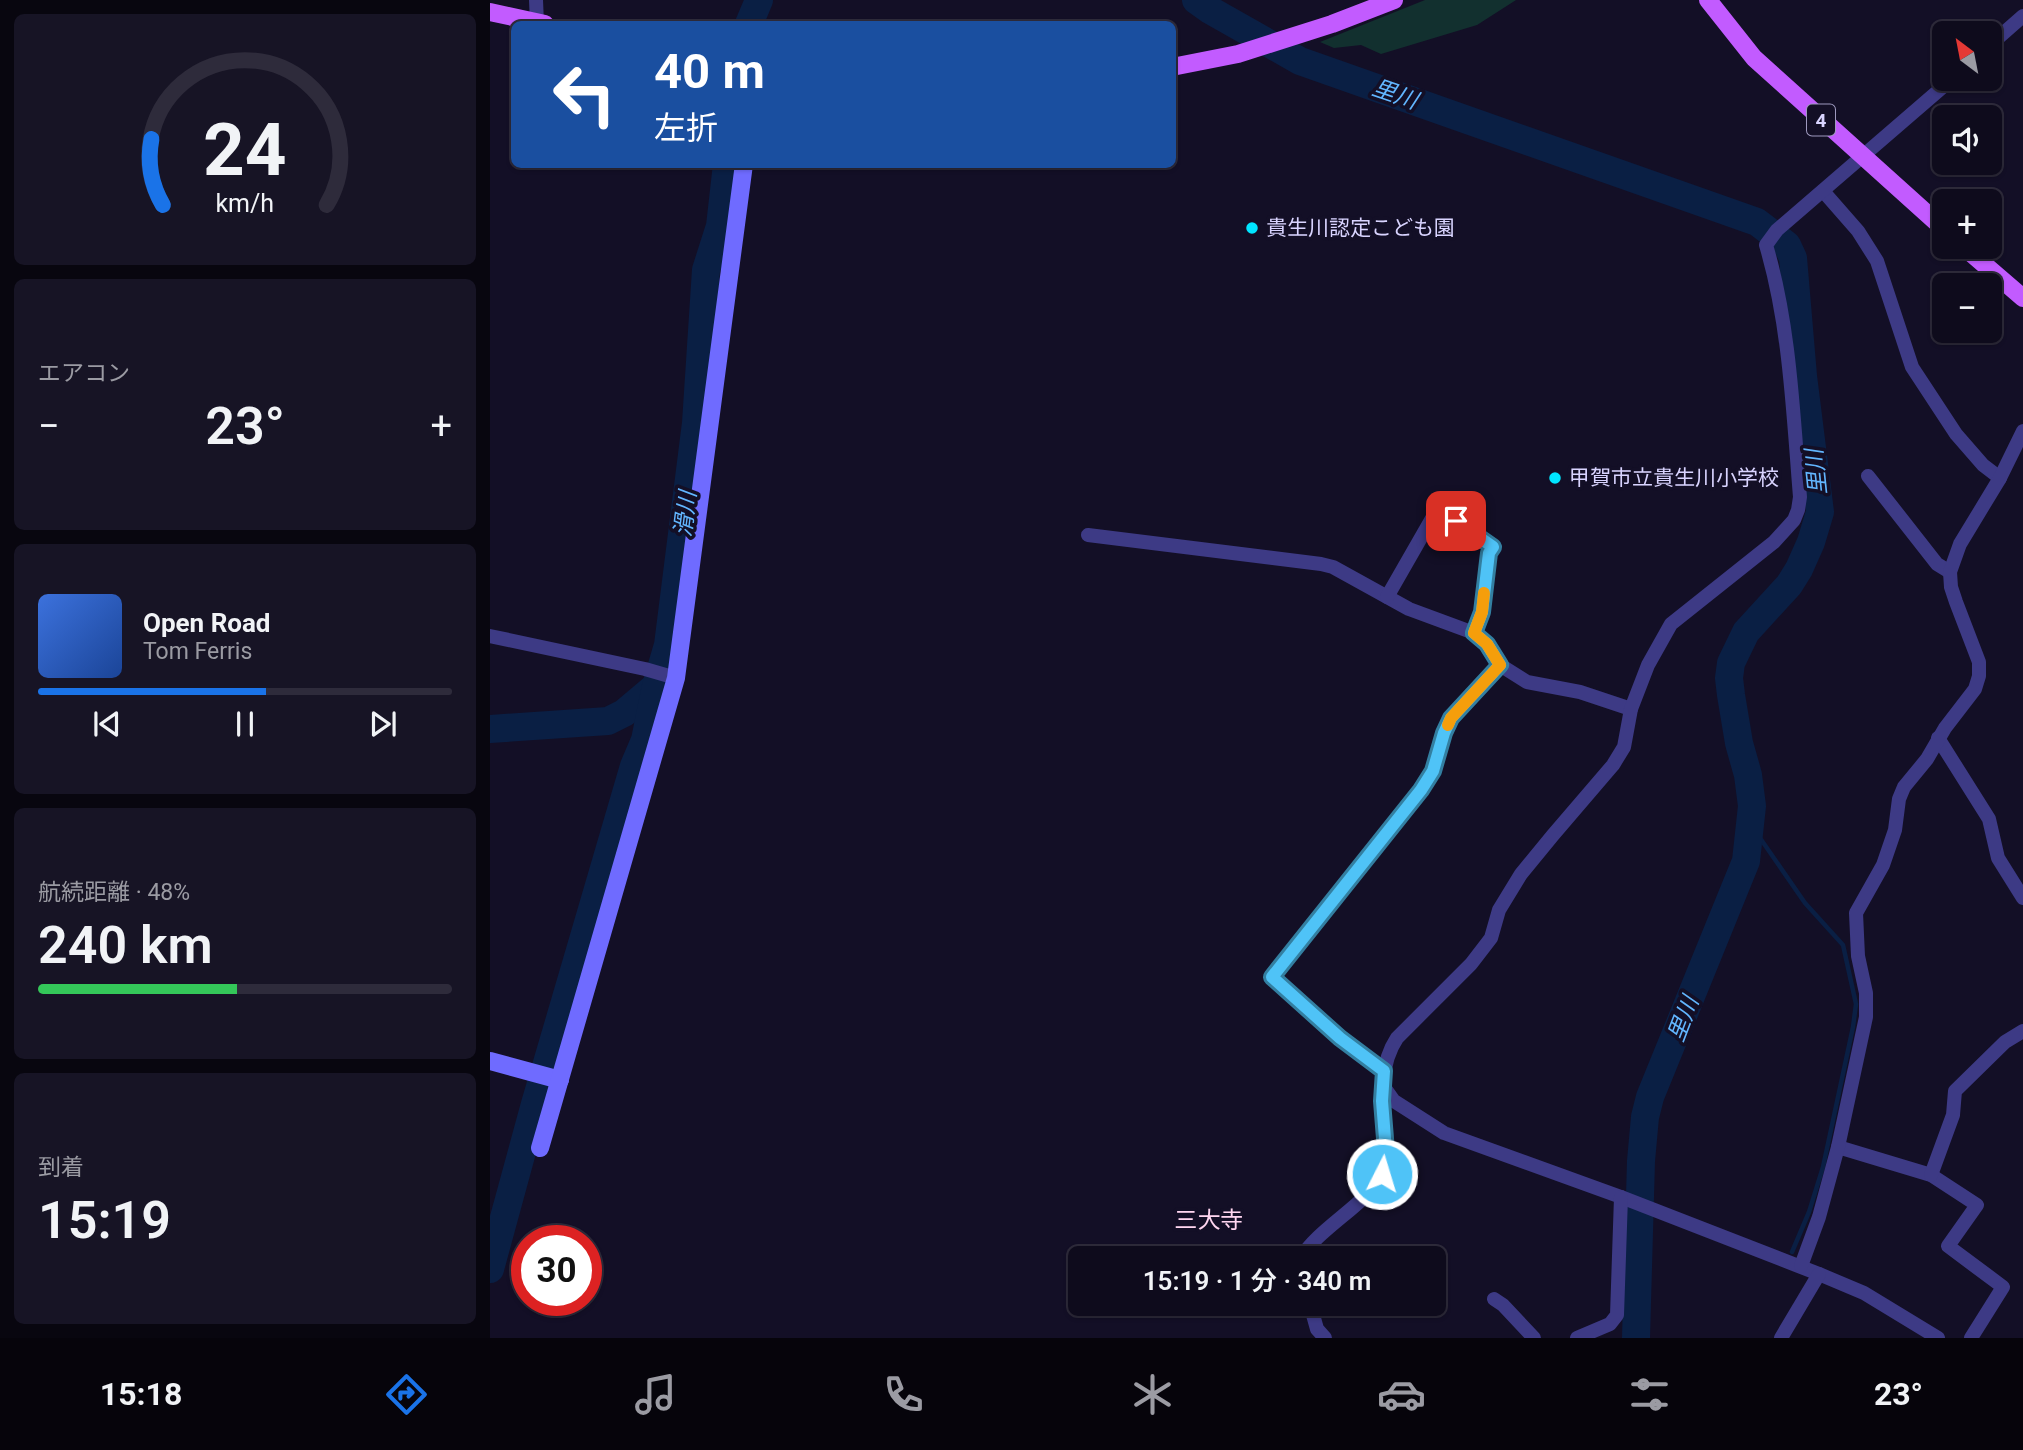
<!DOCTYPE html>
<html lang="ja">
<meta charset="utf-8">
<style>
:root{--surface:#0e0b1c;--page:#171425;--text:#f1f3f6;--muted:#9b9ba3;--line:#2e2b3b;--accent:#1a73e8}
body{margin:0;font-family:Roboto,"Noto Sans JP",sans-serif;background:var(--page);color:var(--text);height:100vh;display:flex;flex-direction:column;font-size:26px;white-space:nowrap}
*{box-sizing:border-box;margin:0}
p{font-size:23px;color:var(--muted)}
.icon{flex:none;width:38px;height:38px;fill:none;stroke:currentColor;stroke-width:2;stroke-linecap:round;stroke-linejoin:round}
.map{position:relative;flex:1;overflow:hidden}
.sheet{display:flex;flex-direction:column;gap:14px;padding:14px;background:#08060f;width:490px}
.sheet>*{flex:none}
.top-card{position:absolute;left:21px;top:21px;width:665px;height:147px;border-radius:10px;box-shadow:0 2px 5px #0004,0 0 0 2px var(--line);background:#1a4fa0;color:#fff;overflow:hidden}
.needle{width:46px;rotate:328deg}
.tools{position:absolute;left:1442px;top:21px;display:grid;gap:14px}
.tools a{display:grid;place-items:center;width:70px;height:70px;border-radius:10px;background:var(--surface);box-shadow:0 2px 5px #0004,0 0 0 2px var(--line);font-size:35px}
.speed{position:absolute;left:21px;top:1225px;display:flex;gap:14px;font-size:35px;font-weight:700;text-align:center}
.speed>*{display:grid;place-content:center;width:91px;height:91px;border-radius:50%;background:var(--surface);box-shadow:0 2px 5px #0004,0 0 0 2px var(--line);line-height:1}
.speed .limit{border:10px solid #d22;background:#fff;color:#111}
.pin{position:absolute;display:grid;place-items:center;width:60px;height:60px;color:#fff;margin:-30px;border-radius:14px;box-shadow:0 4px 10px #0006}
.me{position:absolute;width:77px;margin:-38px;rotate:5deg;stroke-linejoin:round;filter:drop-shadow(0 0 5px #0008)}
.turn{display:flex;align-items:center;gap:24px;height:147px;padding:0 28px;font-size:32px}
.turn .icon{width:91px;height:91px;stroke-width:2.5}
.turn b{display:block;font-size:49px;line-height:60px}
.big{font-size:52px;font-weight:600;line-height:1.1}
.sheet .widget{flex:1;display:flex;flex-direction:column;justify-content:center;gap:10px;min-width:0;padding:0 24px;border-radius:10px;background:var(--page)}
.sheet .dial{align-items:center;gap:0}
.dial svg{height:182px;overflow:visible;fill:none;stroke:var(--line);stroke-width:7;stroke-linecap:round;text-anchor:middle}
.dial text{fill:var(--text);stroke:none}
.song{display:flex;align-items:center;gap:21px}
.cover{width:84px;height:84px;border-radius:10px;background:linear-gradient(135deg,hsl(220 70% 55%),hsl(220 70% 35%))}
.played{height:7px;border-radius:4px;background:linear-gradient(90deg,var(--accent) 55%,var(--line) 55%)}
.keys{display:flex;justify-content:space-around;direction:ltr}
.heat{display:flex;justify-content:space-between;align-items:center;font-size:38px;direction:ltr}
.charge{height:10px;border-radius:5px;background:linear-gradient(90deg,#34c759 48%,var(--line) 0)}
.trip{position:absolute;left:578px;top:1246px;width:378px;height:70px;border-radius:10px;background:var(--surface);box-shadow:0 2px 5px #0004,0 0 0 2px var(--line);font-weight:600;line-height:70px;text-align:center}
.tabs{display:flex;height:112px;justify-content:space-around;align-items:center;background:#06040b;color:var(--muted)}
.tabs .icon{width:49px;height:49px}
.tabs .selected{color:var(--accent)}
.tabs b{font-size:32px;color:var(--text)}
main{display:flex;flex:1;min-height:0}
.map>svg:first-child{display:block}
.green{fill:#12302f}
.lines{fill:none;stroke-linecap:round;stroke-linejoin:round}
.stream{stroke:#0a1f44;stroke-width:4.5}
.river{stroke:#0a1f44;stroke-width:28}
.street{stroke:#3d3a85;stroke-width:14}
.secondary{stroke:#6f6bff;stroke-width:18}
.primary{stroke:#c25bff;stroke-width:18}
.route-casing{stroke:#337fa1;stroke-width:18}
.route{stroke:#4fc3f7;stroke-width:12}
.slow{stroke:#f59e0b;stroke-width:12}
.poi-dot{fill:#00e5ff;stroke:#130f26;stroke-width:2.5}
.labels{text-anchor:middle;stroke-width:7;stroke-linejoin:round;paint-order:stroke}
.shield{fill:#130f26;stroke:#9e99be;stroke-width:2}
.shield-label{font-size:19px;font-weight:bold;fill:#d9d4ff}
.poi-label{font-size:21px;fill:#d9d4ff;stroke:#130f26;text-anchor:start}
.water-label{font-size:23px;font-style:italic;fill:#62b6ff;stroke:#130f26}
.neighbourhood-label{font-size:23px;fill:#ffd6f0;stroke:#130f26}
</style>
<main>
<section class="sheet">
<div class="widget dial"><svg viewBox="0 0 100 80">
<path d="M14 69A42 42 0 1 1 86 69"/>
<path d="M14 69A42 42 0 0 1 9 40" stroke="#1a73e8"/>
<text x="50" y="56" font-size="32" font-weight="700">24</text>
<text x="50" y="72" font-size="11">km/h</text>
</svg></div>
<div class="widget"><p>エアコン</p>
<div class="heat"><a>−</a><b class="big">23°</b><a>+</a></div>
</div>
<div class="widget">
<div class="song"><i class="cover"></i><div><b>Open Road</b><p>Tom Ferris</p></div></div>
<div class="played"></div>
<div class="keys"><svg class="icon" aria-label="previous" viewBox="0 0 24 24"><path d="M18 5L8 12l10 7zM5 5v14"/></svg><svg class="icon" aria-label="pause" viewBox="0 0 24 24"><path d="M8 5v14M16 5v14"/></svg><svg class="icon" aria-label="next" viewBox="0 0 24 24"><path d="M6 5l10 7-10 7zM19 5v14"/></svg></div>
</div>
<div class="widget"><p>航続距離 · 48%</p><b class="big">240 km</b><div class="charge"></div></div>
<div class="widget"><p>到着</p><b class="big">15:19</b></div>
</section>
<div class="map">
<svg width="1533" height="1338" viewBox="0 0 1533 1338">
<rect width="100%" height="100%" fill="#130f26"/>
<!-- green -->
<polygon class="green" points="935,0 1026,0 987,25 891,54 871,45 844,48 830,42"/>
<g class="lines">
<!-- stream -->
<polyline class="stream" points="1261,825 1315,903 1353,945 1366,1004 1363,1027 1333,1167 1319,1212 1302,1252"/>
<!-- river -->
<g class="river">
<polyline points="706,0 720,10 810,61 1267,222 1297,245 1303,258 1313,376 1330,512 1321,542 1309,569 1299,585 1256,632 1241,663 1239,678 1241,695 1249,743 1258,775 1262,806 1256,861 1160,1097 1155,1117 1151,1161 1146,1338"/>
<polyline points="259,24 269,0"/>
<polyline points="0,729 118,721 134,713 166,686 178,645 206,423 216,270 230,226 237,164"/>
<polyline points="0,1269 45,1104 144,766 155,740 166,686"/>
</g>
<!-- street -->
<g class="street">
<polyline points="46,0 47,23"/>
<polyline points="1500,45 1533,16"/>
<polyline points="1333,191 1368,231 1387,261 1422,367 1466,434 1493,465 1510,478"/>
<polyline points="1378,476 1447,564 1460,572"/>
<polyline points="598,535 831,564 843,567 919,609 984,633 997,644 1010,665 1037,682 1090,692 1141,709"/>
<polyline points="897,597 948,508 1003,547 999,553 992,612 984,633"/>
<polyline points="0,636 155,669 186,678"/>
<polyline points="1448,738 1499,819 1508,858 1533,898"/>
<polyline points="894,1071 850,1038 782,977 931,790 943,771 954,733 961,718 1010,665"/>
<polyline points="894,1087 904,1101 954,1133 1131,1197 1329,1274 1374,1293 1448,1338"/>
<polyline points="1348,1147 1441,1175 1487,1205 1458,1246 1513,1287 1481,1338"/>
<polyline points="1441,1175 1463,1115 1465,1091 1515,1042 1533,1031"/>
<path d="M811 1258C828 1228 881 1202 892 1173 897 1160 895 1144 894 1131 892 1099 889 1065 907 1038L981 964 1001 938 1009 910 1031 874 1063 835 1123 765 1134 747 1141 709 1158 665 1181 624 1284 542 1304 520 1308 510 1310 497C1303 413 1300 326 1276 245L1287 230 1462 79"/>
<polyline points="1311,1266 1329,1217 1348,1147 1376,1017 1376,993 1368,956 1366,913 1393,865 1405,830 1409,799 1414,787 1437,759 1455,728 1485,689 1489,676 1489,662 1466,602 1461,587 1460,572 1470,544 1510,478 1533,431"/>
<polyline points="1004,1299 1013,1305 1044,1338"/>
<polyline points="820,1304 827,1329 835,1338"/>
<polyline points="1087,1338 1120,1324 1127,1315 1131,1197"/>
<polyline points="1291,1338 1329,1274"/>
</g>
<!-- secondary -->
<g class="secondary">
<polyline points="0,1061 70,1080"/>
<polyline points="50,1148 186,678 254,164"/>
</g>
<!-- primary -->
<g class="primary">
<polyline points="1218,0 1264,58 1454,229"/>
<polyline points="0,12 55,24"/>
<polyline points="682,67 748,54 842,24 904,0"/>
<polyline points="1474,247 1533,298"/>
</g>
</g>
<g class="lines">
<defs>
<polyline id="route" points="892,1174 896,1151 892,1101 894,1071 850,1038 782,977 931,790 943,771 954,733 961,718 1010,665 997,644 984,633 992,612 999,553 1003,547 966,521"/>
</defs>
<!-- route casing -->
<use href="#route" class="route-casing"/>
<!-- route -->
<use href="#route" class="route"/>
<!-- slow -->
<polyline class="slow" points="958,725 961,718 1010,665 997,644 984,633 992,612 994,593"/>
</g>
<!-- markers -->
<g class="poi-dot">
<circle cx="762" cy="228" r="7"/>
<circle cx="1065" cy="478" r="7"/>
</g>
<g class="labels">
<!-- shield labels -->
<rect class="shield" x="1317" y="104.5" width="28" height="31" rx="5"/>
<g class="shield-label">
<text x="1331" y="127">4</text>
</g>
<!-- poi labels -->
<g class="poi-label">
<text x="776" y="235">貴生川認定こども園</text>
<text x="1079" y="485">甲賀市立貴生川小学校</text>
</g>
<!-- water labels -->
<g class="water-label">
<text transform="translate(905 94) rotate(19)" y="8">里川</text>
<text transform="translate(1326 472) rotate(-96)" y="8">里川</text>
<text transform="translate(195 514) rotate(-83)" y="8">滑川</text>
<text transform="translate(1193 1019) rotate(-69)" y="8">里川</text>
</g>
<!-- neighbourhood labels -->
<g class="neighbourhood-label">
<text x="719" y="1228">三大寺</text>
</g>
</g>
</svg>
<div class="tools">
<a><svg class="needle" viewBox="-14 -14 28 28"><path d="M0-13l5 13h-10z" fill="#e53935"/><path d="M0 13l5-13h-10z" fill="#9b9ba3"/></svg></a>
<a><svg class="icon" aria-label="sound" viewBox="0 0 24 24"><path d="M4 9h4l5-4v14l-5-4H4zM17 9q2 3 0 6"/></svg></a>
<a>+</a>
<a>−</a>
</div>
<div class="speed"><div class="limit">30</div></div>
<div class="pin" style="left:966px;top:521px;background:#d93025"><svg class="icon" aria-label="arrive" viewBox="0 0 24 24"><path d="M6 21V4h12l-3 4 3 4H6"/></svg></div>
<svg class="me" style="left:892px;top:1174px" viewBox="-20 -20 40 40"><circle r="17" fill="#4fc3f7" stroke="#fff" stroke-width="3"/><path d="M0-11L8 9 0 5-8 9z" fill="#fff"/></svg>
<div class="trip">15:19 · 1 分 · 340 m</div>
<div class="top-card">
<div class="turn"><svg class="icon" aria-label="left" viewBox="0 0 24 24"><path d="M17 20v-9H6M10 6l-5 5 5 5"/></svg><div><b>40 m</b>左折</div></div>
</div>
</div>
</main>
<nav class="tabs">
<b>15:18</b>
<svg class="icon selected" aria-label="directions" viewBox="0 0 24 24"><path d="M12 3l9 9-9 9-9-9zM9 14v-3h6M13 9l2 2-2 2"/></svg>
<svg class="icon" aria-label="music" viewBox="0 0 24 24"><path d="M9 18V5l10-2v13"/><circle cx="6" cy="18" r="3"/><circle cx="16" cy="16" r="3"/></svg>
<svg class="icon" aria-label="phone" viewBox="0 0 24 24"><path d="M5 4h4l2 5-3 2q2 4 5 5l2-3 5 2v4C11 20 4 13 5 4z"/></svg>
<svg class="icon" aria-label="climate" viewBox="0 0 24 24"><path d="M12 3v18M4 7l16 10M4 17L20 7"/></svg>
<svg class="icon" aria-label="car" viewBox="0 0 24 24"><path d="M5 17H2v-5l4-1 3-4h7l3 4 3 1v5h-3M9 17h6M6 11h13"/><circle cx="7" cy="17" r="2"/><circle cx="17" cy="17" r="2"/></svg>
<svg class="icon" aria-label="filters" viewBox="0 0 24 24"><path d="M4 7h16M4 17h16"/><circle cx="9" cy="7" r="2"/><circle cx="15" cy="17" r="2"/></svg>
<b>23°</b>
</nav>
